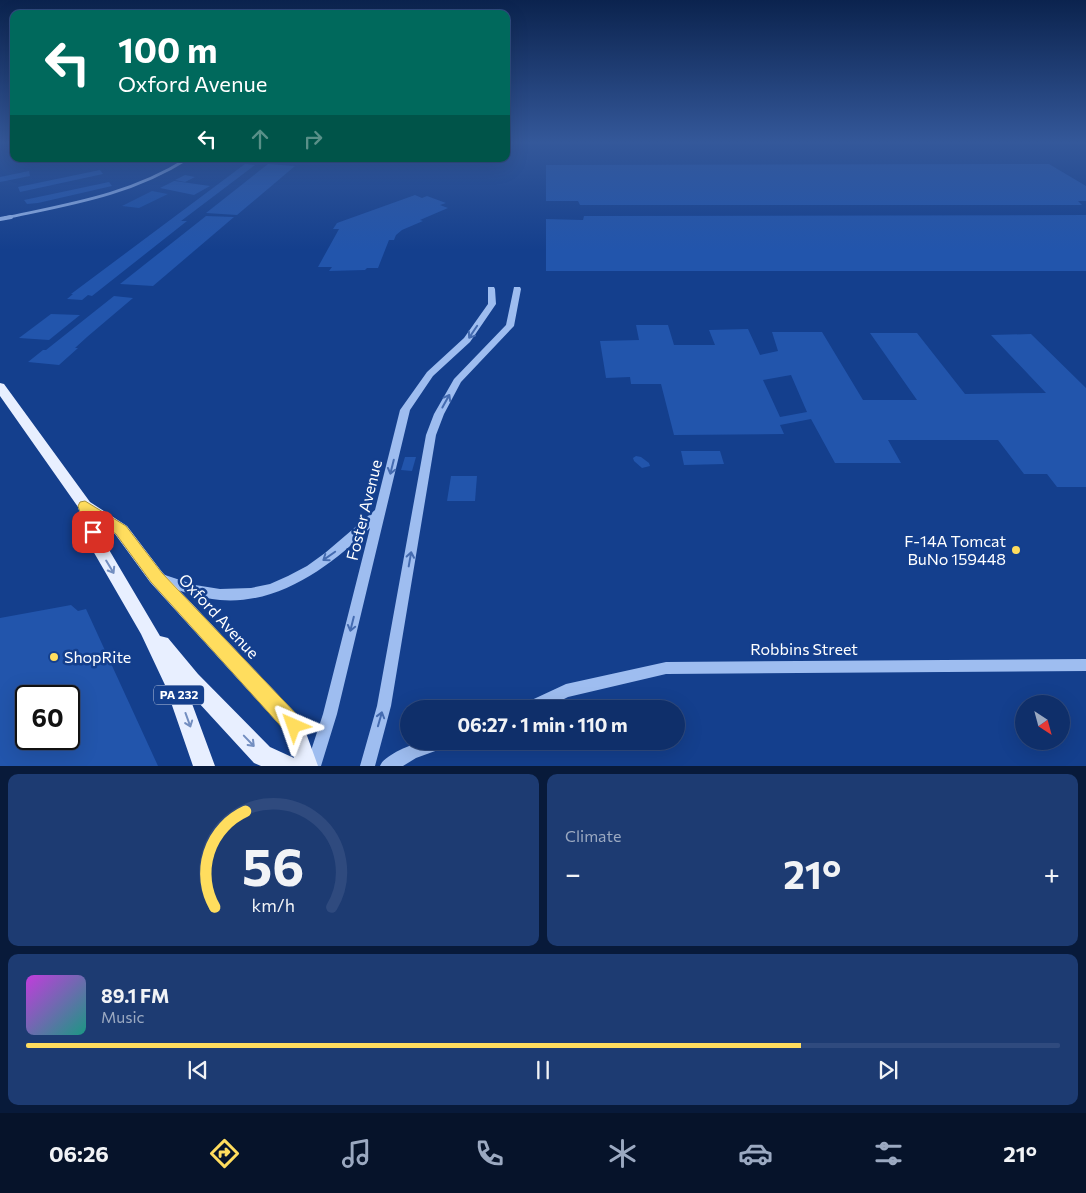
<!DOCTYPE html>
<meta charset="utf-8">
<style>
:root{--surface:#0f2f6a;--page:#1d3b72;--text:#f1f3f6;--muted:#9ba9c1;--line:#2f4a7e;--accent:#ffdd5e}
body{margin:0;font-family:Commissioner,sans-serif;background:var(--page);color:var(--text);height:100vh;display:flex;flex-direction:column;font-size:19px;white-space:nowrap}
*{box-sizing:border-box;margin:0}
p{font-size:16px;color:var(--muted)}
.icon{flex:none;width:28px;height:28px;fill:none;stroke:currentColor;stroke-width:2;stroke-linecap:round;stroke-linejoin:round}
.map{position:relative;height:766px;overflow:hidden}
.side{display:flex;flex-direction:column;gap:8px;padding:8px;background:#081a3a;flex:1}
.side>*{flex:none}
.banner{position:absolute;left:10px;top:10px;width:500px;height:152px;border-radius:10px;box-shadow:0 5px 20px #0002,0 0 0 1px var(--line);background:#00695c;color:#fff;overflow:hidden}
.needle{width:32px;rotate:144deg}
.controls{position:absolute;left:1015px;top:695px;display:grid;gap:10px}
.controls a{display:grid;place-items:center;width:55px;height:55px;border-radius:50%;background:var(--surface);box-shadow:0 5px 20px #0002,0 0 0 1px var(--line);font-size:25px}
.speed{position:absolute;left:15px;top:685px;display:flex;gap:10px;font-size:25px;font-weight:700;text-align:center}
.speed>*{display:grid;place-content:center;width:65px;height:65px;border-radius:50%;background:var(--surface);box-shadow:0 5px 20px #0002,0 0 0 1px var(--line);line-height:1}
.speed .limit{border:2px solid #111;border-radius:8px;background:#fff;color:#111}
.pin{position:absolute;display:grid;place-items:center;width:42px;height:42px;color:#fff;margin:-21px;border-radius:10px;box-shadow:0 2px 8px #0006}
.me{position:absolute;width:55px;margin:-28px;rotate:317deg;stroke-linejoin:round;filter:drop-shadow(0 0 4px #0008)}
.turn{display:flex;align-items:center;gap:18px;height:105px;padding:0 25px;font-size:22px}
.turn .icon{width:65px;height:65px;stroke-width:2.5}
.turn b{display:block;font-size:35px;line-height:42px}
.lanes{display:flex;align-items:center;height:48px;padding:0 25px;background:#0003;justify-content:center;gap:25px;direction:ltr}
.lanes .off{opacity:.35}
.big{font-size:38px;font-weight:700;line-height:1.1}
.side .tile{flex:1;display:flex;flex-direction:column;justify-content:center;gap:8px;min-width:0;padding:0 18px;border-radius:10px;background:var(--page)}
.side .dial{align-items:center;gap:0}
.dial svg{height:130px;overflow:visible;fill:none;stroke:var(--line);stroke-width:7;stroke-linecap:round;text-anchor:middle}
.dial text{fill:var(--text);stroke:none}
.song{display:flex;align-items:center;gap:15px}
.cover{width:60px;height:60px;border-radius:8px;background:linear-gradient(135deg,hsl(290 70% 55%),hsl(170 70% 35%))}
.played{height:5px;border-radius:2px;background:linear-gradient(90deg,var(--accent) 75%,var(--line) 75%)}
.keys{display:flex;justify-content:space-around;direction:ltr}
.heat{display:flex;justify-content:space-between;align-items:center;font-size:28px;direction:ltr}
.side .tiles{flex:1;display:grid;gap:8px;grid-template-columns:1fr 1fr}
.tile:last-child{grid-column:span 2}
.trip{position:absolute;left:400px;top:700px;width:285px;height:50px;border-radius:25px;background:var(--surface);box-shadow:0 5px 20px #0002,0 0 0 1px var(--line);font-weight:700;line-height:50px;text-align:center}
.tab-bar{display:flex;height:80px;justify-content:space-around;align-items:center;background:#06132a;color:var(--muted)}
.tab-bar .icon{width:35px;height:35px}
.tab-bar .selected{color:var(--accent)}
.tab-bar b{font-size:22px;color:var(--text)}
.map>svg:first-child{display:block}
.green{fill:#1c50a7}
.building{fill:#2255ac;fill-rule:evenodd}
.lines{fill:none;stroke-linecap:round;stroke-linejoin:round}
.minor-far1{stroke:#9ebdf0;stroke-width:3}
.minor{stroke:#9ebdf0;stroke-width:4}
.tertiary{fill:#9ebdf0;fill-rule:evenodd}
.primary{fill:#e8efff;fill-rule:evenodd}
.oneway{stroke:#446bb0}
.oneway2{stroke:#738ec0}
.route{fill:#ffdd5e;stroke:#a6903d}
.poi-dot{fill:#ffdd5e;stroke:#143f8d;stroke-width:2}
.labels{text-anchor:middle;stroke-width:5;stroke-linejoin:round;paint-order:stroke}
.shield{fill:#143f8d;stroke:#b8c5dd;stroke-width:1}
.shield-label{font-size:12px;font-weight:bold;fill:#fff}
.near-street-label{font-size:16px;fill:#fff;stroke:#143f8d}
.near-poi-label{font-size:16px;fill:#fff;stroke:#143f8d;text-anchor:end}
</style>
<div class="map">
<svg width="1086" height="766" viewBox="0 0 1086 766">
<rect width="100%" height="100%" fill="#143f8d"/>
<!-- green -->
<polygon class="green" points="152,191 168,194 139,208 122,206"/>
<!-- building -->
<g class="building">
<polygon points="245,164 255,165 181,221 187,221 92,296 88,295 82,300 67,299 73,294 71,294"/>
<polygon points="268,164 295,166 237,215 206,213"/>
<polygon points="1049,164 1086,186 1086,201 1078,201 1082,205 580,205 578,201 546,201 546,165"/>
<polygon points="100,170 103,174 20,192 18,187"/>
<polygon points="29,171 30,176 0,182 0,177"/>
<polygon points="185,175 195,177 185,182 175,180"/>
<polygon points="174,181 175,181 210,186 194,195 160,188"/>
<polygon points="109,182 112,186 38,203 27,204 24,200"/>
<polygon points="415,195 422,198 427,196 446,203 440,205 448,208 420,220 423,221 402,230 396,235 394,240 389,240 378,268 367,268 365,270 329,271 332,267 318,267 339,229 333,229 337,223"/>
<polygon points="1086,215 1086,271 546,271 546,219 583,220 584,216"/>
<polygon points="206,216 234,217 153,286 120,284"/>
<polygon points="114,296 133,298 87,337 75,348 78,348 59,365 28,362 43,350 46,350"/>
<polygon points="51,314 80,315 49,340 19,338"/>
<path d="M636 325H668L674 345H715L709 330 748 329 760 355 778 351 772 332H822L863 400H917L870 333H917L965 394 1046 393 991 335 1031 334 1086 388V487H1057L1047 474H1024L998 440H888L901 463H835L811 419 780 425 784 434 674 435 661 384H631L630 377 606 378 600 341 639 340ZM791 375 807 412 780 417 763 380Z"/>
<polygon points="681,451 720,451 724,464 684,465"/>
<polygon points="636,456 641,457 649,463 650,466 642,468 634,461 633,458"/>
<polygon points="405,457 416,457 412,471 401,470"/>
<polygon points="451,476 477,476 475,501 447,501"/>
<path d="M71 605 78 611 86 609 158 766H0V618ZM26 696H69V739H26Z"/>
</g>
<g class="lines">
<!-- minor-far1 -->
<path class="minor-far1" d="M5 218C70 204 130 195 187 159"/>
<!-- minor -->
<polyline class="minor" points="0,219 11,217"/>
<!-- tertiary -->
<g class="tertiary">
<path d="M488 287H494L495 289 496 304 470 342 433 376 410 410 337 714 321 766H306L323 714 370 528C330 566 280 605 220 600 199 598 178 590 158 583L156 579 158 575 162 574 195 585 220 589 251 588 270 584 288 576 307 566 325 553 359 524 375 510 400 410 427 372 464 338 488 304Z"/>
<polygon points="514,287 520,287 521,289 514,326 461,382 444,414 436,435 391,706 375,766 360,766 377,706 426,435 434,414 454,379 506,325"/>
<polygon points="1086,659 1086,671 666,674 568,697 544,709 521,709 523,704 566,684 666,662"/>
<path d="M422 741H451L449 746 416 758 403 766H380C384 755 411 745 422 741Z"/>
</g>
<!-- primary -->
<path class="primary" d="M0 383 4 384 90 502 127 526 162 572 301 719 318 766H261L254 763 187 690 215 766H193L165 685 141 634 89 544 78 507 0 396ZM98 523 115 534 150 582 286 732 294 758 270 747 198 674 168 638 160 636 105 543Z"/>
</g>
<!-- one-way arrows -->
<defs><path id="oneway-shaft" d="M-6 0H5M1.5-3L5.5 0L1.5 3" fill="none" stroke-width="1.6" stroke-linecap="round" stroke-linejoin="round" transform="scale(1.25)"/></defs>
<g class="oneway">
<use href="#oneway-shaft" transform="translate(473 332) rotate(124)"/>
<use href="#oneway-shaft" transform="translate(446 401) rotate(-61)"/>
<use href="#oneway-shaft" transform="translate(392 467) rotate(104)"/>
<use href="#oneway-shaft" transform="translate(329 556) rotate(145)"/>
<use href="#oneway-shaft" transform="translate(410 559) rotate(-80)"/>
<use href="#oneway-shaft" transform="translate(352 624) rotate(104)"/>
<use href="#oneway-shaft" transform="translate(380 719) rotate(-74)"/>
</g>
<g class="oneway2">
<use href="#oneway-shaft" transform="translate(110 567) rotate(59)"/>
<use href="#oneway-shaft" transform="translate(188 720) rotate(70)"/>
<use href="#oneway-shaft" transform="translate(249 741) rotate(46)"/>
</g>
<!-- sky -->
<linearGradient id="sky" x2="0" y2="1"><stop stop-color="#0b234e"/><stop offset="0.57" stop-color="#34589a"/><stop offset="1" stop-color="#34589a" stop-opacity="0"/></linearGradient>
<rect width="1086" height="250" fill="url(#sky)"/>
<!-- route -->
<polygon class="route" points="85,501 126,526 162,573 301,719 304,726 301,733 294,736 287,733 151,582 116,534 97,521 100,532 98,535 93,537 88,535 78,506 80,502"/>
<!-- markers -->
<g class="poi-dot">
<circle cx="1016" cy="550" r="5"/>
<circle cx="54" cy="657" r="5"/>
</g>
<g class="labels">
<!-- shield labels -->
<rect class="shield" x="154" y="685.5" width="50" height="19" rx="4"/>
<g class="shield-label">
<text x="179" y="699">PA 232</text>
</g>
<!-- near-street labels -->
<g class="near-street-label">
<text transform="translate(364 510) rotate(-76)" y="6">Foster Avenue</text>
<text transform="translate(219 616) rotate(47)" y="6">Oxford Avenue</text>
<text x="804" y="655">Robbins Street</text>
</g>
<!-- near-poi labels -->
<g class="near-poi-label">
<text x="1006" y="547">F-14A Tomcat<tspan x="1006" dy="18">BuNo 159448</tspan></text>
<text x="64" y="663" text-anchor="start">ShopRite</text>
</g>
</g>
</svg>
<div class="controls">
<a><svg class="needle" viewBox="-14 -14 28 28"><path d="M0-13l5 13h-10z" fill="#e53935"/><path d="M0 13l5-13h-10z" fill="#9ba9c1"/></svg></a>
</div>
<div class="speed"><div class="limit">60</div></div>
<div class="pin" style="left:93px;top:532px;background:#d93025"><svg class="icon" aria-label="arrive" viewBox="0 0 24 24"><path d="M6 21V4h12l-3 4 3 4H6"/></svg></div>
<svg class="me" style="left:294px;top:726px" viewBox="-20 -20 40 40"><path d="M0-17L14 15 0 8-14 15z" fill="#ffdd5e" stroke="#fff" stroke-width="4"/></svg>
<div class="trip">06:27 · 1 min · 110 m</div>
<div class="banner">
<div class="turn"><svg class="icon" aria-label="left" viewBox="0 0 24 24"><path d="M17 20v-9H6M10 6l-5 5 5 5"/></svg><div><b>100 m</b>Oxford Avenue</div></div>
<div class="lanes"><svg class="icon" aria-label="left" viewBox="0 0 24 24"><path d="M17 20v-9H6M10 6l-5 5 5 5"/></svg><svg class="icon off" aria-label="ahead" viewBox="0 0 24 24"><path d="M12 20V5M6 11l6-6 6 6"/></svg><svg class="icon off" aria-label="right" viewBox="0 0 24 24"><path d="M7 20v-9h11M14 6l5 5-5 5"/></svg></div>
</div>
</div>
<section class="side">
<div class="tiles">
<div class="tile dial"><svg viewBox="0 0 100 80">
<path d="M14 69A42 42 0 1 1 86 69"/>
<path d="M14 69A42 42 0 0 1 33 10" stroke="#ffdd5e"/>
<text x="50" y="56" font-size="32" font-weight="700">56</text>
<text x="50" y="72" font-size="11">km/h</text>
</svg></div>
<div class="tile"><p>Climate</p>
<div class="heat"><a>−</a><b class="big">21°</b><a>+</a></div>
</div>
<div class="tile">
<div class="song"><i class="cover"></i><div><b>89.1 FM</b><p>Music</p></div></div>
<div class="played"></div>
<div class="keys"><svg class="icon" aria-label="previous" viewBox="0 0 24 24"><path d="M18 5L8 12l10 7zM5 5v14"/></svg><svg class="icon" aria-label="pause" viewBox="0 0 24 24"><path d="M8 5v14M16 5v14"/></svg><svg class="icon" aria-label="next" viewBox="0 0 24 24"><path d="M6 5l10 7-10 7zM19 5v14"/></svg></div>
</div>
</div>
</section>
<nav class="tab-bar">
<b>06:26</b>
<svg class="icon selected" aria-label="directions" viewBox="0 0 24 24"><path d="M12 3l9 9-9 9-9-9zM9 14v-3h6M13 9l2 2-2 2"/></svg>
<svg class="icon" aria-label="music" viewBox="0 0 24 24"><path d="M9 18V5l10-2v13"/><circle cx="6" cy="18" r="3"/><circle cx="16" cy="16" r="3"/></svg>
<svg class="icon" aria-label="phone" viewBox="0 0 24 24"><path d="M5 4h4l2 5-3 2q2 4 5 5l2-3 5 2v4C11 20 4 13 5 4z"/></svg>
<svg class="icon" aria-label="climate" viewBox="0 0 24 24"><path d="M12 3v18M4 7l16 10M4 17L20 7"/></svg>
<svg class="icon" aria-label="car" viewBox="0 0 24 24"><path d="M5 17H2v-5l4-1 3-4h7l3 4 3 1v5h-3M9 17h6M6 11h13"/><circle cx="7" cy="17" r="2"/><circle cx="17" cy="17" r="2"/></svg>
<svg class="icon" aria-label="filters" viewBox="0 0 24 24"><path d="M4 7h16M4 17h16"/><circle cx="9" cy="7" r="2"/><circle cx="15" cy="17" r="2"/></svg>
<b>21°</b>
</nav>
